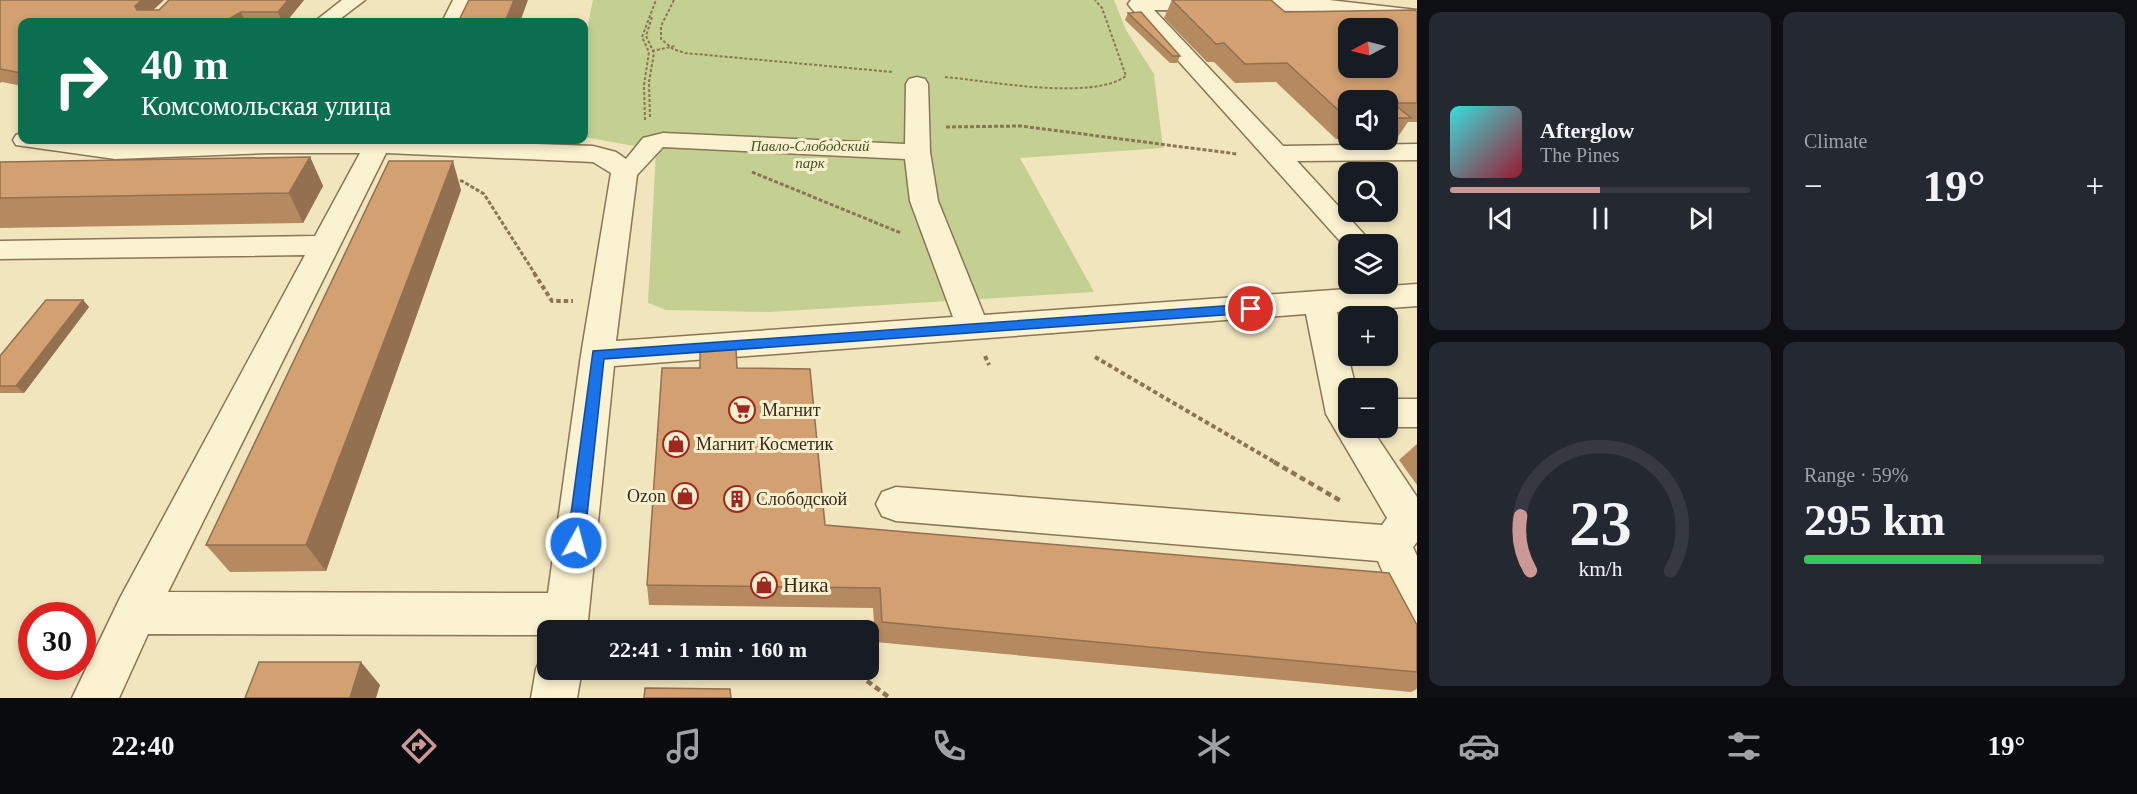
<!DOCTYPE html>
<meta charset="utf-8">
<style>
:root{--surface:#171b24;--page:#242831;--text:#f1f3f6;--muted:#9ea1a6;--line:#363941;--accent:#cc9896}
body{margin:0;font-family:"Times New Roman",serif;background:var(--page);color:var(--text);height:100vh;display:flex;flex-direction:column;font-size:22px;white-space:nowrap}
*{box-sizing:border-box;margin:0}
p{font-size:20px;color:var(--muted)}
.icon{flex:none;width:33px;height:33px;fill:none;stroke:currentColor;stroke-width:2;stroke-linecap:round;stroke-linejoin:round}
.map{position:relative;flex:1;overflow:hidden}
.details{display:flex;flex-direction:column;gap:12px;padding:12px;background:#0d0f14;width:720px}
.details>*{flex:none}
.top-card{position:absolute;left:18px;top:18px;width:570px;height:126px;border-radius:12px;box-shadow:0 3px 9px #0003;background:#0b6e4f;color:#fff;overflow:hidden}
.needle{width:39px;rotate:263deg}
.buttons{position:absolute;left:1338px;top:18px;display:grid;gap:12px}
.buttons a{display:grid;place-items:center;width:60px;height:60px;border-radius:12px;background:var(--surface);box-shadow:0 3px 9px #0003;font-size:30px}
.speed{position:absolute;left:18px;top:602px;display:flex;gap:12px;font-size:30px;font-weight:700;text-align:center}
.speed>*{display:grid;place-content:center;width:78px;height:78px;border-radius:50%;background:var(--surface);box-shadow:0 3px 9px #0003;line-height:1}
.speed .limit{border:9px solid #d22;background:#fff;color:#111}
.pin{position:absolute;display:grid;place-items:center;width:51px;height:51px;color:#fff;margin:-26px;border:3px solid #fff;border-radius:50%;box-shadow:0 2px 6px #0007}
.me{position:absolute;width:66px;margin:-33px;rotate:7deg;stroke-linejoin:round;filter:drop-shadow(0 0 4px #0008)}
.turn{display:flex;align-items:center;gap:21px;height:126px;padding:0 24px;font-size:27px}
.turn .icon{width:78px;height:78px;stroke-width:2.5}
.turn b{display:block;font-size:42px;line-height:51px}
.big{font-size:45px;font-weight:800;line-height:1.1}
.details .widget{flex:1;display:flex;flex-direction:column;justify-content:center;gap:9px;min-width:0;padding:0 21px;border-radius:12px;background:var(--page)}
.details .dial{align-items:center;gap:0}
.dial svg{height:156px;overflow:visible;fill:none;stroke:var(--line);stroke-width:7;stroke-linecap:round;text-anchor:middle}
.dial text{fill:var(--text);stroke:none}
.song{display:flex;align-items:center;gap:18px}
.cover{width:72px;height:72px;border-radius:9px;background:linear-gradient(135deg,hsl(180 70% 55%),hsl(350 70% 35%))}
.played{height:6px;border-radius:3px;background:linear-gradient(90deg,var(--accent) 50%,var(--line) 50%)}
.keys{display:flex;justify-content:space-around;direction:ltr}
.heat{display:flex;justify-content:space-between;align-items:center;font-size:33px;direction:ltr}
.charge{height:9px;border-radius:4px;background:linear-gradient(90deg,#34c759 59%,var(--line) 0)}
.details .tiles{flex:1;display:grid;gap:12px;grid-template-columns:repeat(2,1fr)}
.trip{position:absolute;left:537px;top:620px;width:342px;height:60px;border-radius:12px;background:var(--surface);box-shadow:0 3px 9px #0003;font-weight:800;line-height:60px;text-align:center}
.tabs{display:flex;height:96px;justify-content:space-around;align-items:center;background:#090b0e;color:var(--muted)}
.tabs .icon{width:42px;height:42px}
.tabs .active{color:var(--accent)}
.tabs b{font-size:27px;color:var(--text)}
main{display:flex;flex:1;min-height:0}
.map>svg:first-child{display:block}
.green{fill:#c4d091}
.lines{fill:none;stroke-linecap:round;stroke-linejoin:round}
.minor-casing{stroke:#8a7555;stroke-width:3}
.path-far3{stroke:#8a7555;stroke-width:2;stroke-dasharray:3 2;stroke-linecap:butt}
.path-far2{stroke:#8a7555;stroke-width:3;stroke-dasharray:4 2;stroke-linecap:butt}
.path-far1{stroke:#8a7555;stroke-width:4;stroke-dasharray:4.5 3;stroke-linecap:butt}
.path{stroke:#8a7555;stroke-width:4.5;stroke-dasharray:6 4;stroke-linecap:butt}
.minor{fill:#fbf2d1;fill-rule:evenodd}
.wall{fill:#b58a61}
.shaded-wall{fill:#93704f}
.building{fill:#d2a071;stroke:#93704f;stroke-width:1.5;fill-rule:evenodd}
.route{fill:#1a73e8;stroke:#114b97;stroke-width:1.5}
.labels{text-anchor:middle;stroke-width:6;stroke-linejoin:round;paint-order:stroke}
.far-park-label{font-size:15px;font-style:italic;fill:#455720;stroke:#f8efce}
.poi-label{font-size:18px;fill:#392b1b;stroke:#f8efce;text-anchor:start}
.near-poi-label{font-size:21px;fill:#392b1b;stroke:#f8efce;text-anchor:start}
</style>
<main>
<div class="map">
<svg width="1417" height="698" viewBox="0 0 1417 698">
<rect width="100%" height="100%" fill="#f1e5be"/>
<!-- green -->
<polygon class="green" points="593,0 1114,0 1126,30 1154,74 1163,148 1020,158 1094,292 769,312 666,310 648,303 656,150 584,137 584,44"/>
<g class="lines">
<defs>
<g id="minor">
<polygon points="342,0 365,0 336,22 314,22"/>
<polygon points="453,0 473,0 462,22 442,22"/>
<polygon points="1131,0 1329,0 1417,10 1417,22 1315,11 1154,10 1283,146 1417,144 1417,160 1297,161 1373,244 1348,244 1348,250 1131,8 1128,4"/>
<path d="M917 77 925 79 928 84 930 152 938 201 984 315 1417 284V306L1337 312 1356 388H1348V428H1371L1417 497V542L1413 547 1417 556V624L1402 618 1378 561 896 521 882 516 876 504 882 492 896 487 1382 525 1387 518 1326 414 1306 314 614 366 587 630H548V641L545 635 148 634 119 698H72L120 598 305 255 0 259V241L315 236 360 153H269L115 159 16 145 13 140 16 135 22 133V140H72L115 143 217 140H426L593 146 616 152 626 159 643 138 663 133 905 144 906 84 909 79ZM663 147 905 159 910 201 953 317 616 341 637 175ZM386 153 593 162 611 173 581 355 548 593 168 592Z"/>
<rect x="1388" y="399" width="29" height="28"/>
<polygon points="548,651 548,669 582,669 577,698 531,698 536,669 543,653"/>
</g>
</defs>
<!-- minor casing -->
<use href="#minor" class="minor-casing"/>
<!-- path-far3 -->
<g class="path-far3">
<polyline points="674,0 661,26 661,39 673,49 685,53 893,72"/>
<polyline points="652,51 675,46"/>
<path d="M945 77C989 81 1092 101 1126 76L1102 8 1095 0"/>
<polyline points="650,117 649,82 654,53 646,36 652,17"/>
<polyline points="645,120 644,85 649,52 642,37 656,0"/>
</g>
<!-- path-far2 -->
<g class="path-far2">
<polyline points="946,127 1021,126 1237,154"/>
<polyline points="752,172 901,233"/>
<polyline points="454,180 462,181 484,194 535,274"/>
</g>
<!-- path-far1 -->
<g class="path-far1">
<polyline points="534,273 552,301 573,301"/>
<polyline points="985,356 989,365"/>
<polyline points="1095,357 1276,463"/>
</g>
<!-- path -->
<g class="path">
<polyline points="1274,462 1341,501"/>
<polyline points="851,669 890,698"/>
</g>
<!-- minor -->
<use href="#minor" class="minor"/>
</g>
<!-- wall -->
<g class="wall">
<polygon points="0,0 164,0 153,10 304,0 286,22 22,22 22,86 2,82 0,83"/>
<polygon points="1172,0 1285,12 1417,12 1417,122 1408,122 1397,138 1388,138 1388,100 1348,100 1348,139 1336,139 1276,82 1235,83 1214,62 1207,62 1164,18"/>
<polygon points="1128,13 1180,56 1177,63 1170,63 1125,20"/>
<polygon points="310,157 323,186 303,223 0,228 0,162"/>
<polygon points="461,190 326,571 230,572 206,545"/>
<polygon points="83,300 89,307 24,393 0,393 0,356"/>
<polygon points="700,368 737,368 825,525 1417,625 1417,689 1411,692 875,642 873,608 649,605 647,585"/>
<polygon points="1417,444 1417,485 1399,460"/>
</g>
<!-- shaded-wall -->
<g class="shaded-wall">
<polygon points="142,0 164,0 142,20 135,6"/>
<polygon points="288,0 304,0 286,22 282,22 278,12"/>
<polygon points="514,0 528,0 520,22 505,22"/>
<polygon points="241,12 246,22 224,22"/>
<polygon points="310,157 323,186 303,223 289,193"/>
<polygon points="453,161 461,190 326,571 306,545"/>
<polygon points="83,300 89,307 24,393 16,386"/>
<polygon points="361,662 380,685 376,698 350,698"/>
</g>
<!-- building -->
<g class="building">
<polygon points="0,0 142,0 135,6 137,10 159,10 169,0 288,0 278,12 241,12 224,22 22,22 22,73 0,69"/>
<polygon points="469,0 514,0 505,22 458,22"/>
<path d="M1172 0H1271L1285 12 1415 10 1417 12V103H1393L1411 118H1388V100H1348V119L1287 63 1245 64 1224 43 1216 44ZM1348 28H1388V68H1348Z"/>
<polygon points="1141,12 1180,56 1173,56 1128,13"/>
<polygon points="310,157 289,193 0,198 0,162"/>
<polygon points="389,161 453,161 306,545 206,545"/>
<polygon points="46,300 83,300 16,386 0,386 0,356"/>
<polygon points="700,349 736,349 737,368 810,369 825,525 1389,573 1417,625 1417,672 882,622 880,588 647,585 662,368 700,368"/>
<polygon points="259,662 361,662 350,698 245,698"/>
<polygon points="645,688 730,689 731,698 644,698"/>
</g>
<!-- route -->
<polygon class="route" points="1251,304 1257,309 1251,313 604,359 584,543 582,548 576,551 570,548 567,543 593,351"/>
<!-- icons -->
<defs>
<symbol id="supermarket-ring" viewBox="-11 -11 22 22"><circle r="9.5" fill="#f8efce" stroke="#9e2821" stroke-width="1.5"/><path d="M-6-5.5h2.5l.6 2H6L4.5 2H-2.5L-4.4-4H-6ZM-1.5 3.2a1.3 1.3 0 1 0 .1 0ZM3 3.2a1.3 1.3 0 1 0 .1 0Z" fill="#9e2821"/></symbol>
<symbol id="shop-ring" viewBox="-11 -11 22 22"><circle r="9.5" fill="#f8efce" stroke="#9e2821" stroke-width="1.5"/><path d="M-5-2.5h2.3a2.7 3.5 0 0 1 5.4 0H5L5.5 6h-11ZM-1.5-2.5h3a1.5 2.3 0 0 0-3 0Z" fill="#9e2821"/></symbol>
<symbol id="building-ring" viewBox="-11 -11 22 22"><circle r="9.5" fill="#f8efce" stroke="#9e2821" stroke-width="1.5"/><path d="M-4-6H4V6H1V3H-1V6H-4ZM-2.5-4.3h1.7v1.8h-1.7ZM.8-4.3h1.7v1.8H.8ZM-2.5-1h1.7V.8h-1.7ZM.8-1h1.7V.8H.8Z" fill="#9e2821"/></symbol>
</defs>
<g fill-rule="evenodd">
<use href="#supermarket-ring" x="727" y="395" width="30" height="30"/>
<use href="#shop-ring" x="661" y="429" width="30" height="30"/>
<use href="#shop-ring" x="670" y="481" width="30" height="30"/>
<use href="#building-ring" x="722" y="484" width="30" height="30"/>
<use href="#shop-ring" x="749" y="570" width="30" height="30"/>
</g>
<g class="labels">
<!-- far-park labels -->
<g class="far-park-label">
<text x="810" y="151">Павло-Слободский<tspan x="810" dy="17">парк</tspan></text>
</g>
<!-- poi labels -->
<g class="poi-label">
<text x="762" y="416">Магнит</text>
<text x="696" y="450">Магнит Косметик</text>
<text x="666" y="502" text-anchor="end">Ozon</text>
<text x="756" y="505">Слободской</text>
</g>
<!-- near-poi labels -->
<g class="near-poi-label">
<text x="783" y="592">Ника</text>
</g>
</g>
</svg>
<div class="buttons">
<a><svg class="needle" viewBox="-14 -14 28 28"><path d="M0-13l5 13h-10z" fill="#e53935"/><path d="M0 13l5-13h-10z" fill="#9ea1a6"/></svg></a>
<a><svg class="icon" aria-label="sound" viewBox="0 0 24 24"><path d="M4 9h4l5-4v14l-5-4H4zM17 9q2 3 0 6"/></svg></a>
<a><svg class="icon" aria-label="search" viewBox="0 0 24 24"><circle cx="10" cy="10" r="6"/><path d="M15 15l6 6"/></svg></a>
<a><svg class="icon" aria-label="layers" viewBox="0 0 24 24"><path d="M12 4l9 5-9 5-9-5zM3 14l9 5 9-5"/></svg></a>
<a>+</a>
<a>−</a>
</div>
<div class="speed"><div class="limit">30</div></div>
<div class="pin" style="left:1251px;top:309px;background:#d93025"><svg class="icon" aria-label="arrive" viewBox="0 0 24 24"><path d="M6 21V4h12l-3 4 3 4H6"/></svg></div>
<svg class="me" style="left:576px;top:543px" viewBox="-20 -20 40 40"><circle r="17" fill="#1a73e8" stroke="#fff" stroke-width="3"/><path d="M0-11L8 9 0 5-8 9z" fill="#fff"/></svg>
<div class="trip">22:41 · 1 min · 160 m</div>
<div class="top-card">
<div class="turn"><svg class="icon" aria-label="right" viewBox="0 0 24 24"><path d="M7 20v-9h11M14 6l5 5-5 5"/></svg><div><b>40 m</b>Комсомольская улица</div></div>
</div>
</div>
<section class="details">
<div class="tiles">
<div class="widget">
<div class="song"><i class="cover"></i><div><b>Afterglow</b><p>The Pines</p></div></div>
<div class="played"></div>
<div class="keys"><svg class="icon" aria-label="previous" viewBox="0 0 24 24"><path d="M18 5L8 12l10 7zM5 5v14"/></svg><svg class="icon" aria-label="pause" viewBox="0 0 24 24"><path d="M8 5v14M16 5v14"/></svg><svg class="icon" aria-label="next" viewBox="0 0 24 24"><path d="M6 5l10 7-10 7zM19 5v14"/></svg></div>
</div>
<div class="widget"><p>Climate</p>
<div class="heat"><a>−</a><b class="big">19°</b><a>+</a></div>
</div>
<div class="widget dial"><svg viewBox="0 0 100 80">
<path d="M14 69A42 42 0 1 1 86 69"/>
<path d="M14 69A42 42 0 0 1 9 41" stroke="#cc9896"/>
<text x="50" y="56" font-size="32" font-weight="700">23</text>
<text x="50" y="72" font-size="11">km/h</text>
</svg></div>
<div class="widget"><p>Range · 59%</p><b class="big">295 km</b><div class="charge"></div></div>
</div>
</section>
</main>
<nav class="tabs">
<b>22:40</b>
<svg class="icon active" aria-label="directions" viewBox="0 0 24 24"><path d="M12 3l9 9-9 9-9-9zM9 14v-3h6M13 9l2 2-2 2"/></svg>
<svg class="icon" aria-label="music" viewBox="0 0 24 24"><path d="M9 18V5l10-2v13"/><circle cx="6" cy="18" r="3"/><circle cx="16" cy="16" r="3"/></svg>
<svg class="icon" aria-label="phone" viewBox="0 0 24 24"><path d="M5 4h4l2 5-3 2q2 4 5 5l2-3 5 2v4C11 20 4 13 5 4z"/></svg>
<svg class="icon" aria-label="climate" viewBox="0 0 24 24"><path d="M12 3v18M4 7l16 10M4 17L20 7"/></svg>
<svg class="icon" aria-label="car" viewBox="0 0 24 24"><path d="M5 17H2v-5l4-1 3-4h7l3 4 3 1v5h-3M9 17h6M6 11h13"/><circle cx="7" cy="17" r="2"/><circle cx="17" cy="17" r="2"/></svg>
<svg class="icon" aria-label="filters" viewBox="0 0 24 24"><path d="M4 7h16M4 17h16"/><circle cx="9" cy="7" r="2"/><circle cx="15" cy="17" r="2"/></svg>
<b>19°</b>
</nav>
